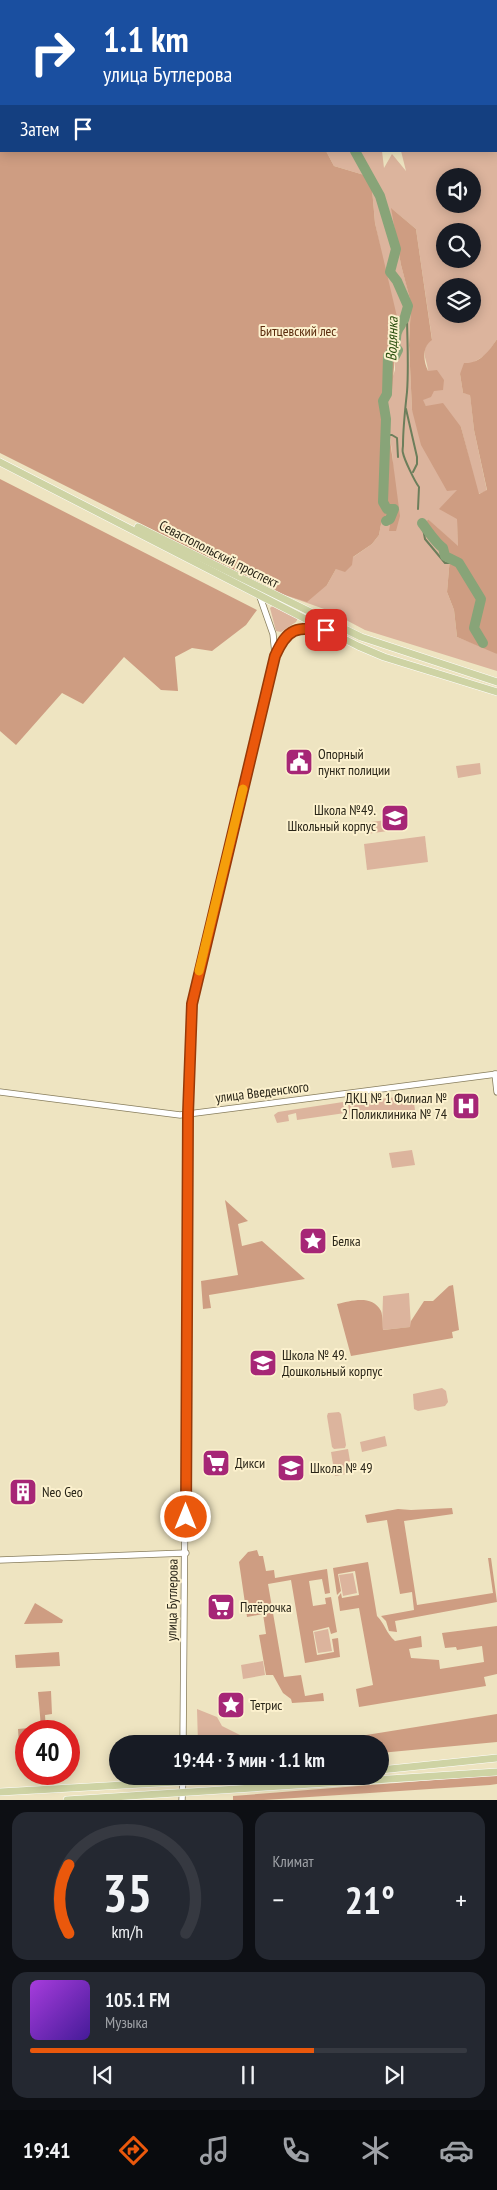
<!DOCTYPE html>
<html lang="ru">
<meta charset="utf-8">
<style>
:root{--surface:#171b24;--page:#242831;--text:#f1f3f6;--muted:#9ea1a6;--line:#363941;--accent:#ea580c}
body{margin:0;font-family:"PT Sans Narrow",sans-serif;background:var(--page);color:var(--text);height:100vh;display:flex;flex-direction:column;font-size:19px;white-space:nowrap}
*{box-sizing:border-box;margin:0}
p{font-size:16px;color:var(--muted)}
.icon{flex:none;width:28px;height:28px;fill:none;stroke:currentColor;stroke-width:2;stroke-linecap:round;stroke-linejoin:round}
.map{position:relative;height:1800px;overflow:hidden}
.drawer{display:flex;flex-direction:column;gap:12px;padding:12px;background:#0d0f14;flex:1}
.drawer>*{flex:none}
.hud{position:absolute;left:0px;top:0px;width:498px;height:152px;box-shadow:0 2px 12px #0003;background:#1a4fa0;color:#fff;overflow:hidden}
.buttons{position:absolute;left:436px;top:168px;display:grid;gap:10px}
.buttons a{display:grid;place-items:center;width:45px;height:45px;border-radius:50%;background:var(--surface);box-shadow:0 2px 12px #0003;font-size:25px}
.speed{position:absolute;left:15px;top:1720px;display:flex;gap:10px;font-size:25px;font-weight:700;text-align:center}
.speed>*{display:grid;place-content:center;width:65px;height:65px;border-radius:50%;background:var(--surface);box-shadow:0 2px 12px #0003;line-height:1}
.speed .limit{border:8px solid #d22;background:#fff;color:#111}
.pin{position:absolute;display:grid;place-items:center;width:42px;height:42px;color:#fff;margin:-21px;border-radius:10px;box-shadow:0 2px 8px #0006}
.me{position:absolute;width:55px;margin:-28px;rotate:0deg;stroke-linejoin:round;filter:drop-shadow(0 0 4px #0008)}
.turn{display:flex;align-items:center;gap:18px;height:105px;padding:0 20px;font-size:22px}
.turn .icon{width:65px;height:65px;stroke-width:2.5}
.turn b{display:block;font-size:35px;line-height:42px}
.then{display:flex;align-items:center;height:48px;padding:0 20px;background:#0003;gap:10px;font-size:19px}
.big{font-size:38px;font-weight:700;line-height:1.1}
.drawer .widget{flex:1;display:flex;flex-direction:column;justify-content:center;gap:8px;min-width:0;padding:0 18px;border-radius:15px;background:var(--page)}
.drawer .dial{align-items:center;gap:0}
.dial svg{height:130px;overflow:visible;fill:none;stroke:var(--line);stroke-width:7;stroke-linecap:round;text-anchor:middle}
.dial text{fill:var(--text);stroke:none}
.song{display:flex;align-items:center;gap:15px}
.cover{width:60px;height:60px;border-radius:8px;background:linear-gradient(135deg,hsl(280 70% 55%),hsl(260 70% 35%))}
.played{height:5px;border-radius:2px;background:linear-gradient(90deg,var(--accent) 65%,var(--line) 65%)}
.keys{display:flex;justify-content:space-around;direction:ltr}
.heat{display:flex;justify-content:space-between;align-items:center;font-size:28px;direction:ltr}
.drawer .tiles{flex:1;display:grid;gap:12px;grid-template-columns:1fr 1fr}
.widget:last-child{grid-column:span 2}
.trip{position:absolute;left:109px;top:1735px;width:280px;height:50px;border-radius:25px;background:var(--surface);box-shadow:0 2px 12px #0003;font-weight:700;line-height:50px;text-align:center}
.menu{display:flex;height:80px;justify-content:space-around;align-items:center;background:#090b0e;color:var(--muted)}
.menu .icon{width:35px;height:35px}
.menu .selected{color:var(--accent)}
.menu b{font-size:22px;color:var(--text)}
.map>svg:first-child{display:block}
.green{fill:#dcb49d;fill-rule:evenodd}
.forest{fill:#ce9d82}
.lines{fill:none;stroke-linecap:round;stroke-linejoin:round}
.stream{stroke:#6c7e5b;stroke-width:2}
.river{stroke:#88a478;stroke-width:10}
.minor-casing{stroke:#877d5d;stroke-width:7}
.major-casing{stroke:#fff;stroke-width:8}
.minor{stroke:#fff;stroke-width:5.5}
.major{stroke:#ced3a4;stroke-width:7}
.route-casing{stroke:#983908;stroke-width:12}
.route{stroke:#ea580c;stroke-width:9}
.slow{stroke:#f59e0b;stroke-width:9}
.labels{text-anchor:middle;stroke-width:4;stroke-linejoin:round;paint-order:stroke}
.park-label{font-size:14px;fill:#5a2b0c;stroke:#fcf1ce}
.street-label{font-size:14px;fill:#292518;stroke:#fcf1ce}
.poi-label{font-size:14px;fill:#292518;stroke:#fcf1ce;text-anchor:start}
.water-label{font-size:15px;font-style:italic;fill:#2c5010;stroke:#fcf1ce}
</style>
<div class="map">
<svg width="497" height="1800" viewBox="0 0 497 1800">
<rect width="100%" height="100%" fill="#eee4c1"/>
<!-- green -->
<g class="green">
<path d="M454 0H497V339L487 354 471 364 460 374 463 393 470 394 474 430 487 491 478 494 461 427 426 406 422 400C424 391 428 381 428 372 428 360 418 351 432 339L416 229 392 209 401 265 411 302 409 345 412 410 457 489 458 547 428 519 424 526 450 557 447 592 454 610 457 637 495 652 497 654V671L365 630 327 610 279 593 327 585 336 569 372 544 379 535 382 519 386 520 390 525 396 506 392 452 385 400 395 370V361L389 289 375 223 371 177 334 166 326 151H382L384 168 392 154 406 171 401 151H496V1ZM445 176H472V204H445ZM445 231H472V259H445ZM445 286H472V314H445Z"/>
<polygon points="274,605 298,618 296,622 281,632 276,631 270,608"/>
<polygon points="480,763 481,774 458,778 456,766"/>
<polygon points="386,820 388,831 366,834 364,823"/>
<polygon points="425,836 428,862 367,870 364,844"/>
<polygon points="413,1095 415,1110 350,1119 348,1103"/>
<polygon points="343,1102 345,1113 297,1120 296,1113 288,1115 289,1121 277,1123 274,1115 278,1112"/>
<polygon points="412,1150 415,1165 392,1168 389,1153"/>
<polygon points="409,1293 411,1327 382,1330 383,1296"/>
<polygon points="442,1388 446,1391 448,1402 445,1406 418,1411 414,1409 413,1394"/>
<polygon points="339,1412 341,1414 346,1445 345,1448 334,1449 332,1447 327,1416 328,1413"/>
<polygon points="385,1436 387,1446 362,1452 360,1442"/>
<polygon points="348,1449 352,1473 335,1476 331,1452"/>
<polygon points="353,1573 357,1593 343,1596 339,1575"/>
<polygon points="328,1629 332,1651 318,1653 314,1632"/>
<polygon points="263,1661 265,1675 243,1679 241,1665"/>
<polygon points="197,1709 217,1717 222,1726 258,1744 198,1744"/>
</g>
<!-- forest -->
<g class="forest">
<polygon points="0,0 89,0 1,1 1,151 326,151 334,166 371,177 375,223 398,321 392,390 385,401 400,516 396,531 389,531 390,525 386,520 382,519 379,535 372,544 353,557 352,565 345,572 336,569 327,585 307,602 279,593 0,453"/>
<path d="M391 208 416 229 432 340C422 347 423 360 428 371L437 370 444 380 443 390 434 391 431 397 423 400 426 406 443 403 461 427 479 494 487 490 474 430 470 395 463 393 460 374 464 363C480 364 489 351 497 339V654L457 637 454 610 447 592 450 557 424 526 428 519 458 546 457 519 439 509 457 490 447 491 421 445 412 410 409 345 411 303 401 265Z"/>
<polygon points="0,479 257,610 246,625 212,651 192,648 175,657 178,691 161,690 124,657 83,704 62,693 16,745 0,731"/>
<polygon points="225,1200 248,1221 238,1224 242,1246 262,1241 305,1279 209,1295 211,1308 203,1309 201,1281 238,1275"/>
<path d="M453 1285 459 1330 452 1332 453 1338 351 1356 337 1304C351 1301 372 1294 381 1311 383 1316 382 1325 383 1330L410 1327 411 1321 424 1301H433L449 1286Z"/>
<polygon points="452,1508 453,1514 404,1521 417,1605 493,1593 488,1558 491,1558 497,1602 395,1621 397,1632 389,1631 386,1621 381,1616 414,1610 412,1592 400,1594 387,1520 367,1523 365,1515 398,1509 411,1510"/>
<polygon points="257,1550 259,1556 263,1556 266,1571 274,1570 275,1578 327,1569 330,1593 325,1594 322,1579 309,1581 313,1606 326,1604 325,1598 331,1597 337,1632 331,1634 329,1627 313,1631 317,1655 334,1652 332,1639 338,1638 340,1657 305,1663 291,1580 268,1584 284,1677 301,1675 305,1696 323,1693 324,1701 292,1703 291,1699 283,1693 273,1675 266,1675 259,1635 266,1634 263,1614 247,1617 239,1562 248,1552"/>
<path d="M368 1562 377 1616C385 1624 386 1633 395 1641L421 1636 422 1647 409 1649 411 1658 439 1660 440 1669 484 1662 482 1646 457 1650 456 1647 445 1648 442 1633 497 1626V1674L484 1677 486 1686 359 1707 356 1689 373 1685 359 1608 340 1611 338 1597 341 1593 342 1598 359 1595 355 1571 338 1574 341 1591 337 1595 333 1568Z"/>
<polygon points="35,1603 63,1620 62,1623 24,1624"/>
<polygon points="59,1652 60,1666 16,1668 15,1655"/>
<polygon points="51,1691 52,1714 45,1715 46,1731 26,1731 26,1743 19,1744 18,1729 41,1727 38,1692"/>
<polygon points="497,1714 497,1742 380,1753 380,1744 362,1744 360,1736"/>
<polygon points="497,1775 497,1784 490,1785 264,1800 233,1800 233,1796"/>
</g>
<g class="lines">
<!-- stream -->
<g class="stream">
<polyline points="144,1 145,0"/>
<polyline points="0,90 1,88"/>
<path d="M407 313C407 339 409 366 407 392 405 410 403 428 403 445 403 448 402 450 403 453 404 459 415 482 419 487L418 509"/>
<polyline points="406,409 417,457 417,464 413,472"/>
<polyline points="386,435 392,435 397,438 398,457"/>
<polyline points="422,523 425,539 445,563 459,563"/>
</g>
<!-- river -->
<g class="river">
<polyline points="305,0 305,1"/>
<path d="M355 151 380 196 396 249 390 272 397 281 408 306 404 320 401 321V325C394 334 397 338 395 347L398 350 395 356 391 352 388 356 387 394 383 401 386 419 383 502 387 509H394L390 519 386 521"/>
<path d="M422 523C427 530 437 544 443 548L445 556 459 563 481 599 474 628 483 643"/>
</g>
<defs>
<g id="minor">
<polyline points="259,594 273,634 275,654"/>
<polyline points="495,1074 497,1092"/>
<polyline points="0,1092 180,1115 497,1074"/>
<polyline points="0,1560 186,1553"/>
<path d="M183 1744 188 1114 192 1004 275 656C287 629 294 627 323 630"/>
<polyline points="182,1800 183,1776"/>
</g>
<g id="major">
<polyline points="0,462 358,646 384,657 497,692"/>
<polyline points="138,527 361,637 497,682"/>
<polyline points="380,1770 497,1758"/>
<polyline points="0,1792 282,1776"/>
<polyline points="67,1800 497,1772"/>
</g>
</defs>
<!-- minor casing -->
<use href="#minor" class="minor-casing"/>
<!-- major casing -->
<use href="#major" class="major-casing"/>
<!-- minor -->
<use href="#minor" class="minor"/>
<!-- major -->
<use href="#major" class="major"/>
</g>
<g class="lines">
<defs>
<path id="route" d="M186 1517 188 1114 192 1004 275 656C288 627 296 627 326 630"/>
</defs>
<!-- route casing -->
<use href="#route" class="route-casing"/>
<!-- route -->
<use href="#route" class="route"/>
<!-- slow -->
<polyline class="slow" points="199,971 243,789"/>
</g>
<!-- icons -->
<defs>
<symbol id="civic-square" viewBox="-11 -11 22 22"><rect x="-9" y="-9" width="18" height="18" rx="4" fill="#a62676" stroke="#fcf1ce"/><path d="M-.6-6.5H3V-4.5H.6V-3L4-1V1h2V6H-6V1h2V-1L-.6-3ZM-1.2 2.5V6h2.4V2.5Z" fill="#fff"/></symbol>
<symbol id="school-square" viewBox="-11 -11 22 22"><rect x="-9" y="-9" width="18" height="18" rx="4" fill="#a62676" stroke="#fcf1ce"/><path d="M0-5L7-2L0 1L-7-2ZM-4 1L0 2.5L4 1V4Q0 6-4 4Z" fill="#fff"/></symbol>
<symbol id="hospital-square" viewBox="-11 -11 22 22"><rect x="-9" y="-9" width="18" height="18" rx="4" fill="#a62676" stroke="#fcf1ce"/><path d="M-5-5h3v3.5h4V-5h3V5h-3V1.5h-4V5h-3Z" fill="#fff"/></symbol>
<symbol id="sight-square" viewBox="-11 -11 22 22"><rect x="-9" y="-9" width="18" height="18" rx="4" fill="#a62676" stroke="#fcf1ce"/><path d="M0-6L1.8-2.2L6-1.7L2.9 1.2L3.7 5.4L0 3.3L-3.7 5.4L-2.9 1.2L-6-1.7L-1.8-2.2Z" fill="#fff"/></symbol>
<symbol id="supermarket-square" viewBox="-11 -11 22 22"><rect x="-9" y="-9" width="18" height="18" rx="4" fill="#a62676" stroke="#fcf1ce"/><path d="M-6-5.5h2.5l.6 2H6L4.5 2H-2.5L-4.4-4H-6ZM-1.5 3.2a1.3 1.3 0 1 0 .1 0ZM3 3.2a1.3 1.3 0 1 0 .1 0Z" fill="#fff"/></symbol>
<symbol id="building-square" viewBox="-11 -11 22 22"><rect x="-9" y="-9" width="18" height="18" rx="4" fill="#a62676" stroke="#fcf1ce"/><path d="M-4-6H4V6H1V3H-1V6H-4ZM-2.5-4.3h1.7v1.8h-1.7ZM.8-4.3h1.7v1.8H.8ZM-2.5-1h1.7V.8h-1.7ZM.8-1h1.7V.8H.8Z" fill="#fff"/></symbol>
</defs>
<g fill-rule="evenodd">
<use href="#civic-square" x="283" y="746" width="32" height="32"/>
<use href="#school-square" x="379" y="802" width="32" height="32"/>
<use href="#hospital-square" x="450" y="1090" width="32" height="32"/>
<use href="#sight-square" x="297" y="1225" width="32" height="32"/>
<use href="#school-square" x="247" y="1347" width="32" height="32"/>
<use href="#supermarket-square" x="200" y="1447" width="32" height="32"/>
<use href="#school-square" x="275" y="1452" width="32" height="32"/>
<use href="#building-square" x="7" y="1476" width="32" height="32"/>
<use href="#supermarket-square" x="205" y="1591" width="32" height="32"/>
<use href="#sight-square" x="215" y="1689" width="32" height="32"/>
</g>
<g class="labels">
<!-- park labels -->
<g class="park-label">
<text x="298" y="336">Битцевский лес</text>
</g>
<!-- street labels -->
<g class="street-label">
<text transform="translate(219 554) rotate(27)" y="5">Севастопольский проспект</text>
<text transform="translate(262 1092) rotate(-7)" y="5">улица Введенского</text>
<text transform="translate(172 1600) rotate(-89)" y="5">улица Бутлерова</text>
</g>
<!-- poi labels -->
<g class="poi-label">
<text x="318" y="759">Опорный<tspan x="318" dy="16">пункт полиции</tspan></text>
<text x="376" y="815" text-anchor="end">Школа №49.<tspan x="376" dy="16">Школьный корпус</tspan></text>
<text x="447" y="1103" text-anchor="end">ДКЦ № 1 Филиал №<tspan x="447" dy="16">2 Поликлиника № 74</tspan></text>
<text x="332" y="1246">Белка</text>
<text x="282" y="1360">Школа № 49.<tspan x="282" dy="16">Дошкольный корпус</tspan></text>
<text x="235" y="1468">Дикси</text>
<text x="310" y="1473">Школа № 49</text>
<text x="42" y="1497">Neo Geo</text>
<text x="240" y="1612">Пятёрочка</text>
<text x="250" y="1710">Тетрис</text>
</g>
<!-- water labels -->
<g class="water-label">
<text transform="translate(392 339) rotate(-88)" y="5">Водянка</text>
</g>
</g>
</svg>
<div class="buttons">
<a><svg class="icon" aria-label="sound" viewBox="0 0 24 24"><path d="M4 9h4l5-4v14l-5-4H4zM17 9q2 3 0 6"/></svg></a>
<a><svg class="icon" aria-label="search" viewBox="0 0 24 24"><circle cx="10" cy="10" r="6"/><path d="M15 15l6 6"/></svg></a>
<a><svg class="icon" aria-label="layers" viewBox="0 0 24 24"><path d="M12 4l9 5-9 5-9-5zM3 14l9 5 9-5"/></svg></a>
</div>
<div class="speed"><div class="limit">40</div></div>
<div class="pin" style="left:326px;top:630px;background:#d93025"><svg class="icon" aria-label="arrive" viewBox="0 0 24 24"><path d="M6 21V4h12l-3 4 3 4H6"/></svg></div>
<svg class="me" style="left:186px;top:1517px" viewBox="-20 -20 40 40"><circle r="17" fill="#ea580c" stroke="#fff" stroke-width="3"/><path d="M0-11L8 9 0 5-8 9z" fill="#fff"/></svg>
<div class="trip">19:44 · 3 мин · 1.1 km</div>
<div class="hud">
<div class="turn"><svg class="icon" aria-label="right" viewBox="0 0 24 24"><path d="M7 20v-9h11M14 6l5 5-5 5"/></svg><div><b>1.1 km</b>улица Бутлерова</div></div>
<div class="then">Затем<svg class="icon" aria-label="arrive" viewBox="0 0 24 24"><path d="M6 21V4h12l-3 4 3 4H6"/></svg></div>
</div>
</div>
<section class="drawer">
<div class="tiles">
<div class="widget dial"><svg viewBox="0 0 100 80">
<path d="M14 69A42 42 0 1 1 86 69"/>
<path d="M14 69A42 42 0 0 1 14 27" stroke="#ea580c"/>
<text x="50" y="56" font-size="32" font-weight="700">35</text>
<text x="50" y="72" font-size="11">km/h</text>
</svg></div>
<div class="widget"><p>Климат</p>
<div class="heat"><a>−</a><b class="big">21°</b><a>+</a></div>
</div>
<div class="widget">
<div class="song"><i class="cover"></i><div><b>105.1 FM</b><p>Музыка</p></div></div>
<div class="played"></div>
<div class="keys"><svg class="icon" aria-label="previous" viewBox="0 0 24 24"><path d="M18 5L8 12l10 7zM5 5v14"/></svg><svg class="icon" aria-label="pause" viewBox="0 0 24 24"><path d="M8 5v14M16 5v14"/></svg><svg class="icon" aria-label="next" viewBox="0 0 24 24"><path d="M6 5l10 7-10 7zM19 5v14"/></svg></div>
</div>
</div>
</section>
<nav class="menu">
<b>19:41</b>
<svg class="icon selected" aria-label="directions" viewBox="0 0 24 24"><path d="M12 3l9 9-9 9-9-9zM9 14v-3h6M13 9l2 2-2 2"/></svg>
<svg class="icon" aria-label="music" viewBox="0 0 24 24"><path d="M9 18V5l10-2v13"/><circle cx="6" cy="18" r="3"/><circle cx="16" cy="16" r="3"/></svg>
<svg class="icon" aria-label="phone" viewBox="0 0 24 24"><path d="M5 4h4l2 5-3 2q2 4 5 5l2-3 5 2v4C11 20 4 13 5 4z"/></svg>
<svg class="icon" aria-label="climate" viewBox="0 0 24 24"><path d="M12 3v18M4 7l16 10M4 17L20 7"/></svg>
<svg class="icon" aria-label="car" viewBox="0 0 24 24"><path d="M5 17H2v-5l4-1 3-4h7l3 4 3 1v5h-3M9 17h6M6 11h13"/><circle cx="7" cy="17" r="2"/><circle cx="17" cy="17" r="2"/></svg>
</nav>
